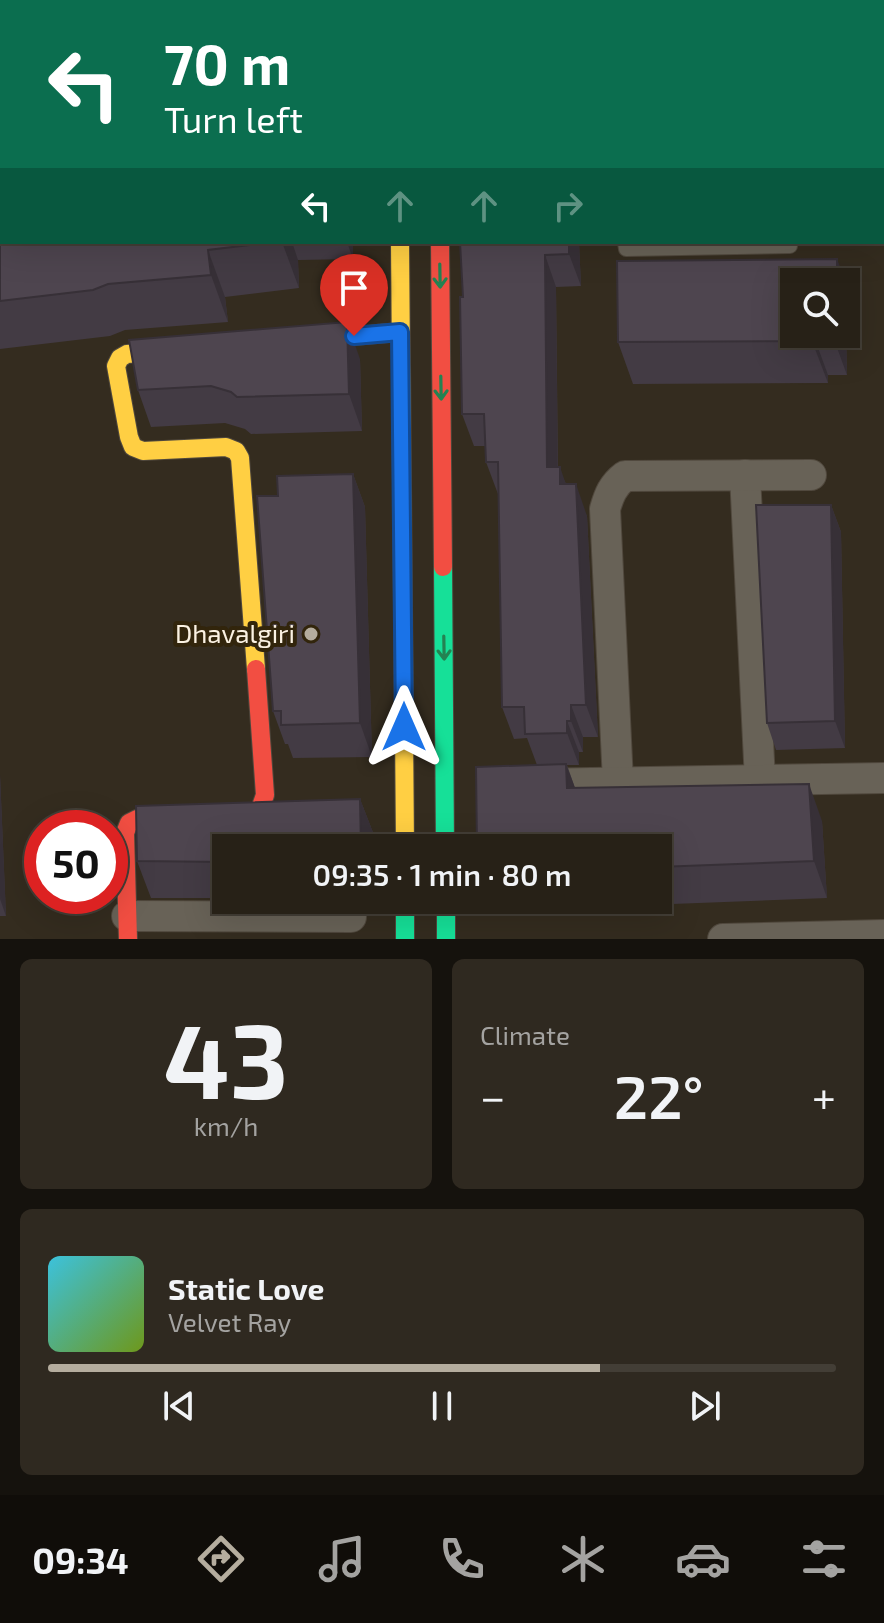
<!DOCTYPE html>
<meta charset="utf-8">
<style>
:root{--surface:#272117;--page:#2f2920;--text:#f1f3f6;--muted:#a4a3a1;--line:#433e36;--accent:#b5ad9e}
body{margin:0;font-family:"Exo 2",sans-serif;background:var(--page);color:var(--text);height:100vh;display:flex;flex-direction:column;font-size:30px;white-space:nowrap}
*{box-sizing:border-box;margin:0}
p{font-size:26px;color:var(--muted)}
.icon{flex:none;width:44px;height:44px;fill:none;stroke:currentColor;stroke-width:2;stroke-linecap:round;stroke-linejoin:round}
.map{position:relative;height:939px;overflow:hidden}
.details{display:flex;flex-direction:column;gap:20px;padding:20px;background:#15120d;flex:1}
.details>*{flex:none}
.hud{position:absolute;left:0px;top:0px;width:884px;height:244px;box-shadow:0 8px 32px #0002,0 0 0 2px var(--line);background:#0b6e4f;color:#fff;overflow:hidden}
.fabs{position:absolute;left:780px;top:268px;display:grid;gap:16px}
.fabs a{display:grid;place-items:center;width:80px;height:80px;border-radius:0px;background:var(--surface);box-shadow:0 8px 32px #0002,0 0 0 2px var(--line);font-size:40px}
.speed{position:absolute;left:24px;top:810px;display:flex;gap:16px;font-size:40px;font-weight:700;text-align:center}
.speed>*{display:grid;place-content:center;width:104px;height:104px;border-radius:50%;background:var(--surface);box-shadow:0 8px 32px #0002,0 0 0 2px var(--line);line-height:1}
.speed .limit{border:12px solid #d22;background:#fff;color:#111}
.pin{position:absolute;display:grid;place-items:center;width:68px;height:68px;color:#fff;margin:-82px -34px;border-radius:50% 50% 50% 0;rotate:-45deg;box-shadow:0 0 8px #0007}
.pin .icon{rotate:45deg}
.me{position:absolute;width:88px;margin:-44px;rotate:0deg;stroke-linejoin:round;filter:drop-shadow(0 0 6px #0008)}
.turn{display:flex;align-items:center;gap:28px;height:168px;padding:0 32px;font-size:36px}
.turn .icon{width:104px;height:104px;stroke-width:2.5}
.turn b{display:block;font-size:56px;line-height:68px}
.lanes{display:flex;align-items:center;height:76px;padding:0 32px;background:#0003;justify-content:center;gap:40px;direction:ltr}
.lanes .off{opacity:.35}
.big{font-size:60px;font-weight:600;line-height:1.1}
.details .tile{flex:1;display:flex;flex-direction:column;justify-content:center;gap:12px;min-width:0;padding:0 28px;border-radius:12px;background:var(--page)}
.details .dial{align-items:center;gap:0}
.dial b{font-size:104px;line-height:1}
.song{display:flex;align-items:center;gap:24px}
.cover{width:96px;height:96px;border-radius:12px;background:linear-gradient(135deg,hsl(190 70% 55%),hsl(80 70% 35%))}
.played{height:8px;border-radius:4px;background:linear-gradient(90deg,var(--accent) 70%,var(--line) 70%)}
.keys{display:flex;justify-content:space-around;direction:ltr}
.heat{display:flex;justify-content:space-between;align-items:center;font-size:44px;direction:ltr}
.details .tiles{flex:1;display:grid;gap:20px;grid-template-columns:1fr 1fr}
.tile:last-child{grid-column:span 2}
.trip{position:absolute;left:212px;top:834px;width:460px;height:80px;border-radius:0px;background:var(--surface);box-shadow:0 8px 32px #0002,0 0 0 2px var(--line);font-weight:600;line-height:80px;text-align:center}
.tab-bar{display:flex;height:128px;justify-content:space-around;align-items:center;background:#100d09;color:var(--muted)}
.tab-bar .icon{width:56px;height:56px}
.tab-bar .on{color:var(--accent)}
.tab-bar b{font-size:36px;color:var(--text)}
.map>svg:first-child{display:block}
.lines{fill:none;stroke-linecap:round;stroke-linejoin:round}
.lane-casing{stroke:#50483d;stroke-width:16}
.street-casing{stroke:#50483d;stroke-width:32}
.fast-casing{stroke:#50483d;stroke-width:20}
.slow-casing{stroke:#50483d;stroke-width:20}
.jam-casing{stroke:#50483d;stroke-width:20}
.lane{stroke:#686257;stroke-width:14}
.street{stroke:#686257;stroke-width:30}
.fast{stroke:#16e098;stroke-width:18}
.slow{stroke:#ffcf43;stroke-width:18}
.jam{stroke:#f24e42;stroke-width:18}
.wall{fill:#433b44}
.shaded-wall{fill:#373037}
.building{fill:#4e454f;stroke:#373037;stroke-width:2}
.oneway{stroke:#248252}
.route-casing{stroke:#114b97;stroke-width:20}
.route{stroke:#1a73e8;stroke-width:14}
.poi-dot{fill:#b5ad9e;stroke:#32250c;stroke-width:3}
.labels{text-anchor:middle;stroke-width:8;stroke-linejoin:round;paint-order:stroke}
.poi-label{font-size:26px;fill:#fbf2e3;stroke:#32250c;text-anchor:end}
</style>
<div class="map">
<svg width="884" height="939" viewBox="0 0 884 939">
<rect width="100%" height="100%" fill="#342c1f"/>
<g class="lines">
<defs>
<g id="lane">
<polyline points="714,2 714,0"/>
<polyline points="625,242 626,249 790,246 790,242"/>
</g>
<g id="street">
<polyline points="745,475 760,781"/>
<path d="M618 782 605 509C609 495 613 485 625 476L811 475"/>
<polyline points="534,784 884,778"/>
<polyline points="127,916 351,917"/>
<polyline points="723,939 884,935"/>
</g>
<g id="fast">
<polyline points="319,2 327,0"/>
<polyline points="0,63 2,62"/>
<polyline points="294,341 400,332"/>
<polyline points="443,567 445,848"/>
<polyline points="405,900 405,939"/>
<polyline points="446,900 446,939"/>
</g>
<g id="slow">
<polyline points="397,0 397,2"/>
<polyline points="400,242 405,848"/>
<polyline points="188,349 127,354 120,358 116,366 129,437 133,447 143,451 226,447 236,451 240,458 256,669"/>
</g>
<g id="jam">
<polyline points="437,0 437,2"/>
<polyline points="440,242 443,567"/>
<polyline points="128,939 125,833 129,823 137,819 248,817 260,809 265,795 256,669"/>
</g>
</defs>
<!-- lane casing -->
<use href="#lane" class="lane-casing"/>
<!-- street casing -->
<use href="#street" class="street-casing"/>
<!-- fast casing -->
<use href="#fast" class="fast-casing"/>
<!-- slow casing -->
<use href="#slow" class="slow-casing"/>
<!-- jam casing -->
<use href="#jam" class="jam-casing"/>
<!-- lane -->
<use href="#lane" class="lane"/>
<!-- street -->
<use href="#street" class="street"/>
<!-- fast -->
<use href="#fast" class="fast"/>
<!-- slow -->
<use href="#slow" class="slow"/>
<!-- jam -->
<use href="#jam" class="jam"/>
</g>
<!-- wall -->
<g class="wall">
<polygon points="0,113 2,242 353,242 353,259 298,260 299,288 225,297 228,322 125,330 110,336 0,349"/>
<rect x="882" y="138" width="2" height="89"/>
<polygon points="460,242 579,242 581,286 556,287 558,467 566,484 587,516 598,737 583,737 583,752 579,752 579,765 567,765 575,788 822,821 827,898 490,911 486,900 658,900 658,848 537,765 527,738 514,739 502,707 499,494 498,494 486,462 485,446 474,446 462,414 463,297"/>
<polygon points="794,282 794,334 846,334 846,283 853,301 852,329 846,329 847,375 828,375 828,383 633,384 618,342"/>
<polygon points="360,359 362,431 251,434 245,429 225,423 151,427 138,390"/>
<polygon points="353,474 365,507 372,757 293,758 288,744 285,744 273,711 278,496"/>
<polygon points="831,505 841,532 845,748 776,750 767,723"/>
<polygon points="0,775 6,916 0,916"/>
<polygon points="360,799 374,835 374,848 226,848 226,898 151,898 137,861 136,806"/>
<polygon points="354,900 375,900 375,904 362,904"/>
</g>
<!-- shaded-wall -->
<g class="shaded-wall">
<polygon points="282,242 292,242 298,260 299,288"/>
<polygon points="347,242 353,242 353,259"/>
<polygon points="569,242 579,242 581,286 569,254"/>
<polygon points="208,250 225,297 228,322 211,275"/>
<polygon points="545,255 556,287 558,499 547,467"/>
<polygon points="837,259 846,282 837,282"/>
<polygon points="846,283 853,301 852,329 846,311"/>
<polygon points="347,322 360,359 362,431 349,394"/>
<polygon points="846,328 846,329 847,375 832,334 846,334"/>
<polygon points="813,334 828,375 828,383 812,341"/>
<polygon points="560,467 571,499 560,484"/>
<polygon points="353,474 365,507 372,757 360,723"/>
<polygon points="576,484 587,516 598,737 586,705"/>
<polygon points="831,505 841,532 845,748 835,721"/>
<polygon points="571,705 583,737 583,752 571,721"/>
<polygon points="567,721 579,752 579,765 567,733"/>
<polygon points="566,764 580,801 567,788"/>
<polygon points="0,775 6,916 0,899"/>
<polygon points="809,784 822,821 827,898 814,861"/>
<polygon points="360,799 374,835 374,848 361,848"/>
</g>
<!-- building -->
<g class="building">
<polygon points="2,112 2,242 276,242 208,250 211,275 108,284 93,290 0,301 0,113"/>
<polygon points="882,138 884,138 884,199 882,200"/>
<polygon points="460,242 569,242 569,254 545,255 547,467 560,467 560,484 576,484 586,705 571,705 571,721 567,721 567,733 525,734 524,707 502,707 498,462 486,462 484,414 462,414 460,297 463,297"/>
<polygon points="837,259 837,282 794,282 794,334 812,334 812,341 618,342 617,261"/>
<polygon points="347,322 349,394 237,397 231,392 211,386 138,390 129,340"/>
<polygon points="353,474 360,723 281,725 281,711 273,711 257,496 278,496 277,476"/>
<polygon points="756,505 831,505 835,721 767,723"/>
<polygon points="566,764 567,788 809,784 814,861 658,867 658,848 477,848 476,767"/>
<polygon points="360,799 361,848 226,848 226,862 137,861 136,806"/>
</g>
<!-- one-way arrows -->
<defs><path id="oneway-shaft" d="M-6 0H5M1.5-3L5.5 0L1.5 3" fill="none" stroke-width="1.6" stroke-linecap="round" stroke-linejoin="round" transform="scale(2)"/></defs>
<g class="oneway">
<use href="#oneway-shaft" transform="translate(440 276) rotate(89)"/>
<use href="#oneway-shaft" transform="translate(441 388) rotate(89)"/>
<use href="#oneway-shaft" transform="translate(444 648) rotate(89)"/>
</g>
<g class="lines">
<defs>
<polyline id="route" points="354,336 400,332 404,727"/>
</defs>
<!-- route casing -->
<use href="#route" class="route-casing"/>
<!-- route -->
<use href="#route" class="route"/>
</g>
<!-- markers -->
<circle class="poi-dot" cx="311" cy="634" r="8"/>
<g class="labels">
<!-- poi labels -->
<g class="poi-label">
<text x="295" y="643">Dhavalgiri</text>
</g>
</g>
</svg>
<div class="fabs">
<a><svg class="icon" aria-label="search" viewBox="0 0 24 24"><circle cx="10" cy="10" r="6"/><path d="M15 15l6 6"/></svg></a>
</div>
<div class="speed"><div class="limit">50</div></div>
<div class="pin" style="left:354px;top:336px;background:#d93025"><svg class="icon" aria-label="arrive" viewBox="0 0 24 24"><path d="M6 21V4h12l-3 4 3 4H6"/></svg></div>
<svg class="me" style="left:404px;top:727px" viewBox="-20 -20 40 40"><path d="M0-17L14 15 0 8-14 15z" fill="#1a73e8" stroke="#fff" stroke-width="4"/></svg>
<div class="trip">09:35 · 1 min · 80 m</div>
<div class="hud">
<div class="turn"><svg class="icon" aria-label="left" viewBox="0 0 24 24"><path d="M17 20v-9H6M10 6l-5 5 5 5"/></svg><div><b>70 m</b>Turn left</div></div>
<div class="lanes"><svg class="icon" aria-label="left" viewBox="0 0 24 24"><path d="M17 20v-9H6M10 6l-5 5 5 5"/></svg><svg class="icon off" aria-label="ahead" viewBox="0 0 24 24"><path d="M12 20V5M6 11l6-6 6 6"/></svg><svg class="icon off" aria-label="ahead" viewBox="0 0 24 24"><path d="M12 20V5M6 11l6-6 6 6"/></svg><svg class="icon off" aria-label="right" viewBox="0 0 24 24"><path d="M7 20v-9h11M14 6l5 5-5 5"/></svg></div>
</div>
</div>
<section class="details">
<div class="tiles">
<div class="tile dial"><b>43</b><p>km/h</p></div>
<div class="tile"><p>Climate</p>
<div class="heat"><a>−</a><b class="big">22°</b><a>+</a></div>
</div>
<div class="tile">
<div class="song"><i class="cover"></i><div><b>Static Love</b><p>Velvet Ray</p></div></div>
<div class="played"></div>
<div class="keys"><svg class="icon" aria-label="previous" viewBox="0 0 24 24"><path d="M18 5L8 12l10 7zM5 5v14"/></svg><svg class="icon" aria-label="pause" viewBox="0 0 24 24"><path d="M8 5v14M16 5v14"/></svg><svg class="icon" aria-label="next" viewBox="0 0 24 24"><path d="M6 5l10 7-10 7zM19 5v14"/></svg></div>
</div>
</div>
</section>
<nav class="tab-bar">
<b>09:34</b>
<svg class="icon on" aria-label="directions" viewBox="0 0 24 24"><path d="M12 3l9 9-9 9-9-9zM9 14v-3h6M13 9l2 2-2 2"/></svg>
<svg class="icon" aria-label="music" viewBox="0 0 24 24"><path d="M9 18V5l10-2v13"/><circle cx="6" cy="18" r="3"/><circle cx="16" cy="16" r="3"/></svg>
<svg class="icon" aria-label="phone" viewBox="0 0 24 24"><path d="M5 4h4l2 5-3 2q2 4 5 5l2-3 5 2v4C11 20 4 13 5 4z"/></svg>
<svg class="icon" aria-label="climate" viewBox="0 0 24 24"><path d="M12 3v18M4 7l16 10M4 17L20 7"/></svg>
<svg class="icon" aria-label="car" viewBox="0 0 24 24"><path d="M5 17H2v-5l4-1 3-4h7l3 4 3 1v5h-3M9 17h6M6 11h13"/><circle cx="7" cy="17" r="2"/><circle cx="17" cy="17" r="2"/></svg>
<svg class="icon" aria-label="filters" viewBox="0 0 24 24"><path d="M4 7h16M4 17h16"/><circle cx="9" cy="7" r="2"/><circle cx="15" cy="17" r="2"/></svg>
</nav>
